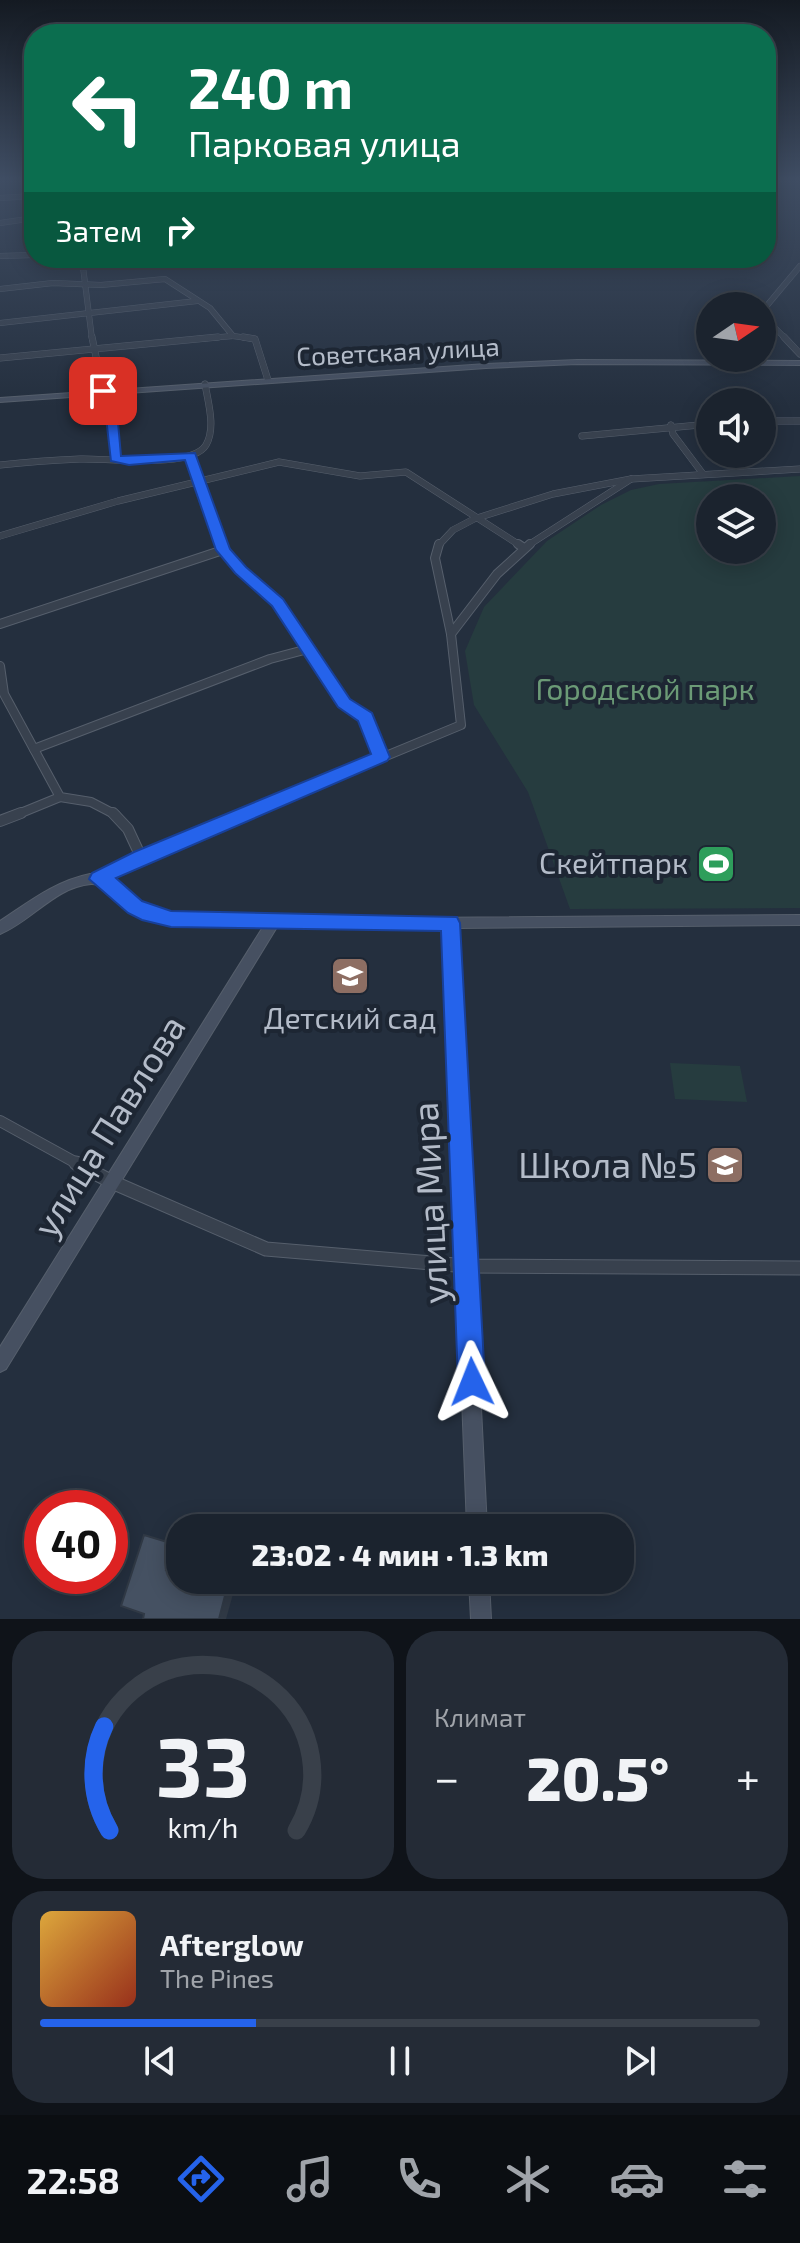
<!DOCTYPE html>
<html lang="ru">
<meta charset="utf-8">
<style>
:root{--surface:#1b232e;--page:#242b36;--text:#f1f3f6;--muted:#a0a4aa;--line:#39404a;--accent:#2563eb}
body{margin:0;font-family:"Exo 2",sans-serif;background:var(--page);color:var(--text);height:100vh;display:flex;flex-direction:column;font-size:30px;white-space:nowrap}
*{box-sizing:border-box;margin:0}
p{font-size:26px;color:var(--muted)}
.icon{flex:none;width:44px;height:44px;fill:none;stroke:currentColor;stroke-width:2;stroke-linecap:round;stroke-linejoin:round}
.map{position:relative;height:1619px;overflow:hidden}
.drawer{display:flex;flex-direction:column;gap:12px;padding:12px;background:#0f1319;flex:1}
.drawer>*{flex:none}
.banner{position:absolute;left:24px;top:24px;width:752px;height:244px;border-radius:32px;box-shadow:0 4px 20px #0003,0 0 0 2px var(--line);background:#0b6e4f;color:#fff;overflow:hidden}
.needle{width:52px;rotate:77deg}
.tools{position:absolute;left:696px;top:292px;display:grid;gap:16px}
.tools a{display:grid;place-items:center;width:80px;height:80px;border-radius:50%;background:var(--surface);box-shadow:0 4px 20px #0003,0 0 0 2px var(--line);font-size:40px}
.speed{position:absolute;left:24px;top:1490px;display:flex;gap:16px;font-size:40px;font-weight:700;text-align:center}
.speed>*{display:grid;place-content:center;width:104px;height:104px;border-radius:50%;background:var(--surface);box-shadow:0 4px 20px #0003,0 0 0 2px var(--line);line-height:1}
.speed .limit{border:12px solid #d22;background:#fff;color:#111}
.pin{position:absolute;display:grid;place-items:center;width:68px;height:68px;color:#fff;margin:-34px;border-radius:16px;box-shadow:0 4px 12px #0006}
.me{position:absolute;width:88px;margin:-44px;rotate:358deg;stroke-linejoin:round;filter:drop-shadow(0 0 6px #0008)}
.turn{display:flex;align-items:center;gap:28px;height:168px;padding:0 32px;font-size:36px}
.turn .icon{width:104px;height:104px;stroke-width:2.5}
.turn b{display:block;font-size:56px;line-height:68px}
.then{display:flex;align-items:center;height:76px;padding:0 32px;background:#0003;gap:16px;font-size:30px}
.big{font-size:60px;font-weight:800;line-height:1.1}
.drawer .card{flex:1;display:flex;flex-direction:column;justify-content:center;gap:12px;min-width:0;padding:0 28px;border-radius:32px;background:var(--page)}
.drawer .dial{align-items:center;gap:0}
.dial svg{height:208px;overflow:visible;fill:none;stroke:var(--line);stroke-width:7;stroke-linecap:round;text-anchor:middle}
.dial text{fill:var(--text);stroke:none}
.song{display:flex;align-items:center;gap:24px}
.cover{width:96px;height:96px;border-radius:12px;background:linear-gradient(135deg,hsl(40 70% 55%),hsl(10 70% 35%))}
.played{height:8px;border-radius:4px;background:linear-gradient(90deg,var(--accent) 30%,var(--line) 30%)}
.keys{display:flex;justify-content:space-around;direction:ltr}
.heat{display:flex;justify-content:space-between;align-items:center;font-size:44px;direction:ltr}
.drawer .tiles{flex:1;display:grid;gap:12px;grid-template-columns:1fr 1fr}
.card:last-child{grid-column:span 2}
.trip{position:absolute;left:166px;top:1514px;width:468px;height:80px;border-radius:32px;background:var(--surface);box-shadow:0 4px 20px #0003,0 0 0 2px var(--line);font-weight:800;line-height:80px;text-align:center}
.tabs{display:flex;height:128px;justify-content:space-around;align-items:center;background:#0b0e12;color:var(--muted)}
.tabs .icon{width:56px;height:56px}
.tabs .selected{color:var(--accent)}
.tabs b{font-size:36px;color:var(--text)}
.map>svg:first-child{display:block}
.green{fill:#263c3f;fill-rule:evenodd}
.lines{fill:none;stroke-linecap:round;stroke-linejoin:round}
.street-far4-casing{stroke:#565f6c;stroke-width:6}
.street-far3-casing{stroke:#565f6c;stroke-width:7}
.street-far2-casing{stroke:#565f6c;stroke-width:10}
.street-far1-casing{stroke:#565f6c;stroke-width:12}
.street-casing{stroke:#565f6c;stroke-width:15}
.secondary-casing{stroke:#565f6c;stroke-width:2}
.street-far4{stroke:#38414e;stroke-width:5}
.street-far3{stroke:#38414e;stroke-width:6}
.street-far2{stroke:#38414e;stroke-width:8}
.street-far1{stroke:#38414e;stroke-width:10}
.street{stroke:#38414e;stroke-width:13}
.secondary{fill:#465061;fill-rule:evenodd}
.shaded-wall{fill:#303945}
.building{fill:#455162;stroke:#303945;stroke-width:2}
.route{fill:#2563eb;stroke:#184099;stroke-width:2}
.labels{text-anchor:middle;stroke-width:8;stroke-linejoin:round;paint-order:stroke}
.far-street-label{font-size:26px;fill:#b4bcc9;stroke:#1d2633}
.park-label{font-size:30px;fill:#6b9a76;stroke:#1d2633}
.poi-label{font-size:30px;fill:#b4bcc9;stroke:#1d2633;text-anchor:end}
.near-street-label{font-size:36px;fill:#b4bcc9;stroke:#1d2633}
.near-poi-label{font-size:36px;fill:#b4bcc9;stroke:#1d2633;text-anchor:end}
</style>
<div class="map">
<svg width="800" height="1619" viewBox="0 0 800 1619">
<rect width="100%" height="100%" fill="#242f3e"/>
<!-- green -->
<g class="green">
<path d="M800 476V908L570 909 528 792 474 705 465 651 484 607 547 541 601 505 631 490 659 484ZM710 498H762V550H710Z"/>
<polygon points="670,1063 740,1066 747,1102 675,1099"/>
</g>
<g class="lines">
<defs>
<g id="street-far4">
<polyline points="0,198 34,196"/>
<polyline points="0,223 34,218"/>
<polyline points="0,256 34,255"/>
<polyline points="82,259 92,339"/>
<polyline points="0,289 53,283 101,285 165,279 210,308 233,336 255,339"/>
<polyline points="0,323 197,301"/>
<polyline points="197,339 233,336"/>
<polyline points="786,339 773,326 764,309 800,266"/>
</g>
<g id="street-far3">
<polyline points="92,337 103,391 110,400 115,459"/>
<polyline points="243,337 255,339 268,380"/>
<polyline points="784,337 800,354"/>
<polyline points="0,358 218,337"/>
<polyline points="762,421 800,421"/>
<polyline points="671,425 673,434 703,474"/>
<polyline points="582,436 710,424"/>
<polyline points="190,456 222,546"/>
<path d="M0 465C27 462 53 460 80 459 106 458 192 469 206 445 216 428 208 402 205 384"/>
<polyline points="0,536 118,501 279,462 360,476 406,472 521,546"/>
<polyline points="438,546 453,530 474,519 553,494 631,479 800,469"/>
<polyline points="527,546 631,479"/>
</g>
<g id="street-far2">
<polyline points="221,544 240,570 278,602 344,703 366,718 381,757"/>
<polyline points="439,544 435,558 451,634"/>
<polyline points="518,544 524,548"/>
<polyline points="0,624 223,550"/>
<polyline points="0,666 4,694 60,797 91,802 116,815"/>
<polyline points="34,749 270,659 308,649"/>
<polyline points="16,815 60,797"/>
<polyline points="243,815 461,725 451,634 497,574 530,544"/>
</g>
<g id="street-far1">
<polyline points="113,813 128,829 141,857"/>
<polyline points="0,821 21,813"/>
<polyline points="98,879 141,857 248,813"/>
<polyline points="0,1121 80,1165"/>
</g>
<polyline id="street" points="76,1163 112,1182 266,1249 467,1266 800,1268"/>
<g id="secondary">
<polygon points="577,360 800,361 800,365 577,364 486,368 0,402 0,398 486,364"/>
<path d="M90 874C114 874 123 893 142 904 152 911 162 912 174 913L413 918 800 915V925L457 928 487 1528H467L444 928 277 927 6 1369 0 1372V1347L263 927C231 926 176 929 147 919 128 912 107 883 91 884 55 887 32 921 0 934V921C29 902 55 881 90 874Z"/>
<polygon points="469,1580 489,1580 491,1619 471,1619"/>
</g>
</defs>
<!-- street-far4 casing -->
<use href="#street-far4" class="street-far4-casing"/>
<!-- street-far3 casing -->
<use href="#street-far3" class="street-far3-casing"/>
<!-- street-far2 casing -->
<use href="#street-far2" class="street-far2-casing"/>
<!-- street-far1 casing -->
<use href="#street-far1" class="street-far1-casing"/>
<!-- street casing -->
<use href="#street" class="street-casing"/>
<!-- secondary casing -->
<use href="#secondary" class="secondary-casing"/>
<!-- street-far4 -->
<use href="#street-far4" class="street-far4"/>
<!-- street-far3 -->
<use href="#street-far3" class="street-far3"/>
<!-- street-far2 -->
<use href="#street-far2" class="street-far2"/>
<!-- street-far1 -->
<use href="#street-far1" class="street-far1"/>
<!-- street -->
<use href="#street" class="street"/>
<!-- secondary -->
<use href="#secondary" class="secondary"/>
</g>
<!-- shaded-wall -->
<g class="shaded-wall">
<polygon points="174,1544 180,1547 180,1555 174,1574 166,1570"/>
<polygon points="229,1580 237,1580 226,1619 219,1619"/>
</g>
<!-- building -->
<polygon class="building" points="144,1535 174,1544 166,1570 180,1574 180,1580 229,1580 219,1619 143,1619 144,1614 121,1606"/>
<!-- sky -->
<linearGradient id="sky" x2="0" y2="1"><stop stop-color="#141a22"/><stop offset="0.44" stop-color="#3f4d63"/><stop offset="1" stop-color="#3f4d63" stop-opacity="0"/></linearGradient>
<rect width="800" height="406" fill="url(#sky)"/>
<!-- route -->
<polygon class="route" points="103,388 116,400 121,456 195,453 230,549 246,567 283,599 350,699 372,713 390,757 387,761 116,878 142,901 171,911 457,917 460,923 485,1382 481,1392 472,1396 462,1392 458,1382 441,931 171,927 142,920 128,913 89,879 92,873 134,852 371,754 358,721 338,707 272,606 235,573 216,550 185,460 129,465 111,461 104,400 97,391"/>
<!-- icons -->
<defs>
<symbol id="stadium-square" viewBox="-11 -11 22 22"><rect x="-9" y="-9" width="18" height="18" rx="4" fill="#2e9e5b" stroke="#1d2633"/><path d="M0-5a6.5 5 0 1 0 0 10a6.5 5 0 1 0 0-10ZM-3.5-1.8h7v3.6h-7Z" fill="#fff"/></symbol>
<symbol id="school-square" viewBox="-11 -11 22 22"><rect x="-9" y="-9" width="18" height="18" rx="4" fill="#8d6e63" stroke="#1d2633"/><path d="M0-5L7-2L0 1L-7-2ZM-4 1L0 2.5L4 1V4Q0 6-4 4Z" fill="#fff"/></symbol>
</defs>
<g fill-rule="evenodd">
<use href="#stadium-square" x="694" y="842" width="44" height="44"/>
<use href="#school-square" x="328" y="954" width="44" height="44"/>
<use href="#school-square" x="703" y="1143" width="44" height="44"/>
</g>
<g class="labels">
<!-- far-street labels -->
<g class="far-street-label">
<text transform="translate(398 352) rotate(-3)" y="9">Советская улица</text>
</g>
<!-- park labels -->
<g class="park-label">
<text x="645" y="700">Городской парк</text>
</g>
<!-- poi labels -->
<g class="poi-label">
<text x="688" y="874">Скейтпарк</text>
<text x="350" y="1029" text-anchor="middle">Детский сад</text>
</g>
<!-- near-street labels -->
<g class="near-street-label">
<text transform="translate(109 1126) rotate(-58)" y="13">улица Павлова</text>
<text transform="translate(430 1203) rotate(-93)" y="13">улица Мира</text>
</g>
<!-- near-poi labels -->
<g class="near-poi-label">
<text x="697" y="1178">Школа №5</text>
</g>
</g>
</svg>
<div class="tools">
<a><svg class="needle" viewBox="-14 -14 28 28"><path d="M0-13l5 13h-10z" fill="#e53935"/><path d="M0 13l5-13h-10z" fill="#a0a4aa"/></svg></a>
<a><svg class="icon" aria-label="sound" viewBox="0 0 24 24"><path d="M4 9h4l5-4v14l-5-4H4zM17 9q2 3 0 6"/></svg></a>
<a><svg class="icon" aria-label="layers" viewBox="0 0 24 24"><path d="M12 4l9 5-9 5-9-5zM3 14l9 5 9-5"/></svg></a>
</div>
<div class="speed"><div class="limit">40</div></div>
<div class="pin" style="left:103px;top:391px;background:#d93025"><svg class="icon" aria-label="arrive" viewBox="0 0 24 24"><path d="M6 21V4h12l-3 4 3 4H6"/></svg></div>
<svg class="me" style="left:472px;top:1382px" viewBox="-20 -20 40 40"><path d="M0-17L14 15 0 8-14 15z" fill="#2563eb" stroke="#fff" stroke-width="4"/></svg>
<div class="trip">23:02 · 4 мин · 1.3 km</div>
<div class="banner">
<div class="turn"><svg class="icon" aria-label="left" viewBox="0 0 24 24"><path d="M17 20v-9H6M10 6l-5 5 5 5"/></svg><div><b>240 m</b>Парковая улица</div></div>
<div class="then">Затем<svg class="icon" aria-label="right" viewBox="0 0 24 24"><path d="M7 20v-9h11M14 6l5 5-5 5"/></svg></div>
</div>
</div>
<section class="drawer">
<div class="tiles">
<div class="card dial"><svg viewBox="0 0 100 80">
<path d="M14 69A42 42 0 1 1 86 69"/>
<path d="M14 69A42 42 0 0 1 12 29" stroke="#2563eb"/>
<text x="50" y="56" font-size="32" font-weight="700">33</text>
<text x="50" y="72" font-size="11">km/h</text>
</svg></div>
<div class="card"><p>Климат</p>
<div class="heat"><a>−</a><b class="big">20.5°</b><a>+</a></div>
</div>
<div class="card">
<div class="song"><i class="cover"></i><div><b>Afterglow</b><p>The Pines</p></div></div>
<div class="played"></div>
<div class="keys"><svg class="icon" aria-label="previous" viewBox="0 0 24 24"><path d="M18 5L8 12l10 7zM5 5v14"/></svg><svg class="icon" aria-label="pause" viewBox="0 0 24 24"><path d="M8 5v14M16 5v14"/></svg><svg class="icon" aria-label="next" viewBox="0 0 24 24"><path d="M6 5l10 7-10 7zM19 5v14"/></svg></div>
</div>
</div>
</section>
<nav class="tabs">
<b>22:58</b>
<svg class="icon selected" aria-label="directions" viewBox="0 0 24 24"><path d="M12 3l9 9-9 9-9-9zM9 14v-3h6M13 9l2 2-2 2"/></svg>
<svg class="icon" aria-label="music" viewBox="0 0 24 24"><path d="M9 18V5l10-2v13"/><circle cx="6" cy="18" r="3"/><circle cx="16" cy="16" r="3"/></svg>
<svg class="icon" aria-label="phone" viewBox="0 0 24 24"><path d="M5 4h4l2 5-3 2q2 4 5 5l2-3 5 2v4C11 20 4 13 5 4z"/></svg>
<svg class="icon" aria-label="climate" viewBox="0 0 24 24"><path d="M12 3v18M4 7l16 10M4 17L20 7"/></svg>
<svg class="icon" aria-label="car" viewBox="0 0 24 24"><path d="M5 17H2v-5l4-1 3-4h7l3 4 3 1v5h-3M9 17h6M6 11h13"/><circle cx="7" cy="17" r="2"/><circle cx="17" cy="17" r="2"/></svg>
<svg class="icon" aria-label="filters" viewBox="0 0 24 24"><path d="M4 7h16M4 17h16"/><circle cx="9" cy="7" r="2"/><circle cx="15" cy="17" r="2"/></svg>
</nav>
